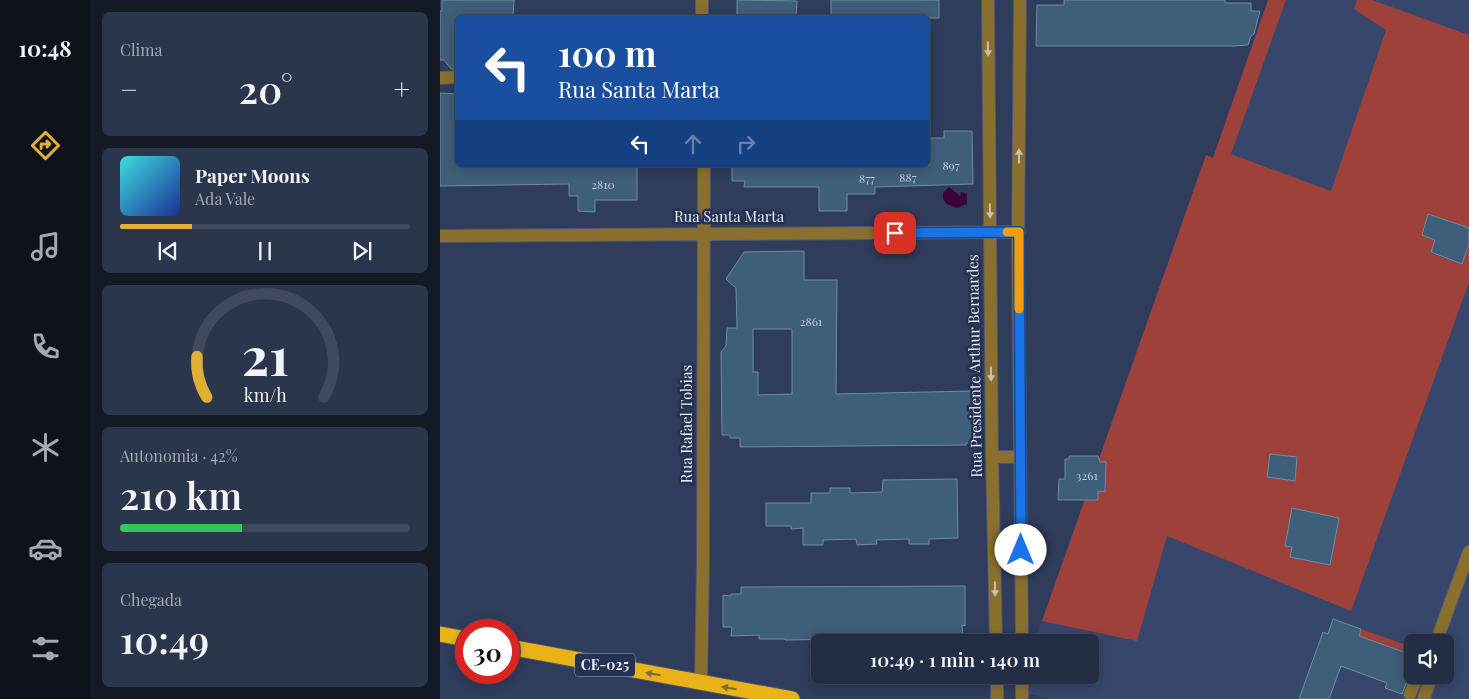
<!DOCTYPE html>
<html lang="pt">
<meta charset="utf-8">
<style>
:root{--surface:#232d44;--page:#2b354b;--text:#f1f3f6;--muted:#a3a8b2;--line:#40495d;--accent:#e0b034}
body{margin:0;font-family:"Playfair Display",serif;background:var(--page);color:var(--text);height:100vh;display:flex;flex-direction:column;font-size:19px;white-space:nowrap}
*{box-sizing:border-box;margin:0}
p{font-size:16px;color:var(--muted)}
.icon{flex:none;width:28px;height:28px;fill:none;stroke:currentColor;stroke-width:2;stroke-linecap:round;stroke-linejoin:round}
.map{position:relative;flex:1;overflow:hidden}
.side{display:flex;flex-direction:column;gap:12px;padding:12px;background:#131925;width:350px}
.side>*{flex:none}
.hud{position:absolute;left:15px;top:15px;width:475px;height:152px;border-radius:8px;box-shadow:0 2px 12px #0003,0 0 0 1px var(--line);background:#1a4fa0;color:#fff;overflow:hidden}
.controls{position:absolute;left:964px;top:634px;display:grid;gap:10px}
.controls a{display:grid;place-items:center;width:50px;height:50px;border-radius:8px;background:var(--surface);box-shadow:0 2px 12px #0003,0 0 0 1px var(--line);font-size:25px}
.speed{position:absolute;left:15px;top:619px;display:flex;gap:10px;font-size:25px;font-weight:700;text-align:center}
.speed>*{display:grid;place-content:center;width:65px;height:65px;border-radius:50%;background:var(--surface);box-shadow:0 2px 12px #0003,0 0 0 1px var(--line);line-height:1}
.speed .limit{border:8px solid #d22;background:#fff;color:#111}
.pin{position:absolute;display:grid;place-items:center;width:42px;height:42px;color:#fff;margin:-21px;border-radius:10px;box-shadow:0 2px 8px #0006}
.me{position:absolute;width:55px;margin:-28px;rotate:0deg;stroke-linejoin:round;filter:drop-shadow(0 0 4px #0008)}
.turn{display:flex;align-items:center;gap:18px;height:105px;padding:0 20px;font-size:22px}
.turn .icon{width:65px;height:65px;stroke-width:2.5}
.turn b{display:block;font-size:35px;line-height:42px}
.lanes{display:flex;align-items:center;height:48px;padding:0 20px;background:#0003;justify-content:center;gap:25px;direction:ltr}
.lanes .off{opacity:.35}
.big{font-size:38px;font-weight:600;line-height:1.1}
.side .widget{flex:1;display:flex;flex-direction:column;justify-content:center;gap:8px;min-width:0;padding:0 18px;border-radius:8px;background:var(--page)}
.side .dial{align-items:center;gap:0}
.dial svg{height:130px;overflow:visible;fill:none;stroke:var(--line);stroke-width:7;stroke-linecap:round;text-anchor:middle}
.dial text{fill:var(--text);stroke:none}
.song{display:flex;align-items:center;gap:15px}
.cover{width:60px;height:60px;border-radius:8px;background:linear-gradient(135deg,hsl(180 70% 55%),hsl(230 70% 35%))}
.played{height:5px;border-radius:2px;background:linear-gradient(90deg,var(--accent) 25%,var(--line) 25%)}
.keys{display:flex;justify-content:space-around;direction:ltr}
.heat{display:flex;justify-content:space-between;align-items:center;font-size:28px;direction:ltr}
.charge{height:8px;border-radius:4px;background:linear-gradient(90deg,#34c759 42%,var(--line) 0)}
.trip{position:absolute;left:371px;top:634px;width:288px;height:50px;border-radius:8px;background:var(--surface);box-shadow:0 2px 12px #0003,0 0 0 1px var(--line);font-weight:600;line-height:50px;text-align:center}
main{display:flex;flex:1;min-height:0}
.tabs{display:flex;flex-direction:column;width:90px;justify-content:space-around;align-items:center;background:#0e121b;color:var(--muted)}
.tabs .icon{width:35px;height:35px}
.tabs .on{color:var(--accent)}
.tabs b{font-size:22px;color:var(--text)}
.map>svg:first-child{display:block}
.built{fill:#37466b;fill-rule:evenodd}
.green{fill:#9f413b}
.water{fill:#3a033d}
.building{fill:#3f5e79;stroke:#6c8ca9;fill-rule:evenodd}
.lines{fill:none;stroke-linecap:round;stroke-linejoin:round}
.minor-casing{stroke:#4c5875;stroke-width:14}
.highway-casing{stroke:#4c5875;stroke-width:17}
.minor{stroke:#8a6f2f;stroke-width:12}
.highway{stroke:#e9b318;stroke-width:15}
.oneway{fill:#c6c1b5}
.oneway2{fill:#7d6c37}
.route-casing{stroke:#114b97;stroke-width:12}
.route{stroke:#1a73e8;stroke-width:9}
.slow{stroke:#f59e0b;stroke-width:9}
.labels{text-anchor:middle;stroke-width:5;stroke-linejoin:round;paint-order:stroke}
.number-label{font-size:12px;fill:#bcc9dc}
.shield{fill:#253150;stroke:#acb5c9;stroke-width:1}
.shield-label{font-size:14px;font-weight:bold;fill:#e6edfd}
.street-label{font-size:15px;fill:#e6edfd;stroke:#253150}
</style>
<main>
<nav class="tabs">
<b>10:48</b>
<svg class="icon on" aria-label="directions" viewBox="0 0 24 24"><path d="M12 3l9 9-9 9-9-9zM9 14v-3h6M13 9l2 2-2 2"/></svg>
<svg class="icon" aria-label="music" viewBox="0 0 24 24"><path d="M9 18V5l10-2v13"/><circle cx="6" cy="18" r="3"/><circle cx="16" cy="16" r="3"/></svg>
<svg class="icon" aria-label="phone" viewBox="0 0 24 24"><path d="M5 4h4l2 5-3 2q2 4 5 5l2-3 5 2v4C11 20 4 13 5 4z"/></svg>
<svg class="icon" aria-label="climate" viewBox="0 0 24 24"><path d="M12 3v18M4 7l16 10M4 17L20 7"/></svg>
<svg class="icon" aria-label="car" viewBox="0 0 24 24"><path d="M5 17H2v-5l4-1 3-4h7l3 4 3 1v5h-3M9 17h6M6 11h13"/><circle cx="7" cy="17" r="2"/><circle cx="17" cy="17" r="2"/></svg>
<svg class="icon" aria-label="filters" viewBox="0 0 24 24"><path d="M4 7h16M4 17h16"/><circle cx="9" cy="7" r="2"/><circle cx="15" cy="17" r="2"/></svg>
</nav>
<section class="side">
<div class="widget"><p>Clima</p>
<div class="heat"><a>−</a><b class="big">20°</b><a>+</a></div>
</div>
<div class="widget">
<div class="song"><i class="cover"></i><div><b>Paper Moons</b><p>Ada Vale</p></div></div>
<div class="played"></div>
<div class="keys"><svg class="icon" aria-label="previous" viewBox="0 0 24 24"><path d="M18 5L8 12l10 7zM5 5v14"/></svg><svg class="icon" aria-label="pause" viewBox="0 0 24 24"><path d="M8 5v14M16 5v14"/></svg><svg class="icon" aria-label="next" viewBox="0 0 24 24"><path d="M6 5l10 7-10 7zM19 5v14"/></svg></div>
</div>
<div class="widget dial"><svg viewBox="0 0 100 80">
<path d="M14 69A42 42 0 1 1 86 69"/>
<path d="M14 69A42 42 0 0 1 8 44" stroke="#e0b034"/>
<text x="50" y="56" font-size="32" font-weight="700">21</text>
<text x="50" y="72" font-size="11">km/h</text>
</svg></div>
<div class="widget"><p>Autonomia · 42%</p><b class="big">210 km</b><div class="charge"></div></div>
<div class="widget"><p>Chegada</p><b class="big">10:49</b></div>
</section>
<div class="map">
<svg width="1029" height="699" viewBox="0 0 1029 699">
<rect width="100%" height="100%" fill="#2f3c5b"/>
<!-- built -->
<path class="built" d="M828 0H1029V699H611L585 693 589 675H650V642H596L600 626 766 155 773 158ZM972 642H1005V675H972Z"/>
<!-- green -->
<g class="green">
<polygon points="828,0 846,0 791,154 891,191 946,30 914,9 917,0 932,0 1029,35 1029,228 989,214 982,235 995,240 991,253 1022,264 1029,244 1029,282 911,611 727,536 697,641 602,621 766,155 773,158"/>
<polygon points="921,629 972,647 972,655 919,636"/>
</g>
<!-- water -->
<polygon class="water" points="509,187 520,196 521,192 527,194 527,204 517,208 507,204 503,199 503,193"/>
<!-- building -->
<g class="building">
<polygon points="2,0 74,0 73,18 18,18 18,69 11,69 4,60 0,60 0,11 2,11"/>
<polygon points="297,0 357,1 356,18 297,18"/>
<rect x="391" y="0" width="108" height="18"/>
<polygon points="624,0 785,0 785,3 811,3 811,11 820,11 814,34 811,36 808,45 794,46 596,46 597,5 624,5"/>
<polygon points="0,93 18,94 18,165 197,165 197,200 155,200 155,212 138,211 138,196 129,196 129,184 0,186"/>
<polygon points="504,131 532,131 533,184 435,187 435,194 407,194 407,211 379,211 379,187 304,187 305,181 292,181 292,165 489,165 490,138 504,138"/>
<polygon points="988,214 1029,228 1029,244 1022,264 991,252 995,240 982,235"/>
<path d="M364 251V280H397L396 394 533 391 534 443H526V445L300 447V438H290V435H282L281 352 286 346 287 328H297L296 288 286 279 304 252ZM313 329H352V394L318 395V372H313Z"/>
<polygon points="830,454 857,457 855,481 827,477"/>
<polygon points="629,456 658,456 660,462 666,462 665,492 658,491 658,500 618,500 619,479 625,479 625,459 629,459"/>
<polygon points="517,479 518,538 489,539 489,544 469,544 469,539 436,540 437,544 417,545 416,539 383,540 383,545 363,545 363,528 351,529 351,526 326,526 326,503 371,503 371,493 390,493 390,488 410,488 410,493 442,492 443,480"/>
<polygon points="852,508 899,518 890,565 850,557 852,547 845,546"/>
<polygon points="525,586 525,626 522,625 523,637 345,640 345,639 319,639 319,635 291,636 292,627 283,627 283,595 291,596 291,594 301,594 301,587"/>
<polygon points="893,619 921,629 919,636 972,655 972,669 962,694 945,688 947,683 901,666 889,699 859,699 883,632 888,634"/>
</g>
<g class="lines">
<defs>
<g id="minor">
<polyline points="262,0 262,18"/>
<polyline points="548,0 552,457 556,642"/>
<polyline points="580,0 578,245 582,642"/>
<polyline points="0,78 18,77"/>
<polyline points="0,236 579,232"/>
<polyline points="552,457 580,457"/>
<polyline points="996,642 1029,552"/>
<polyline points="557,675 557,699"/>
<polyline points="582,675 582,699"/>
<polyline points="261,682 263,564 264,165"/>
<polyline points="970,694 978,675"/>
<polyline points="984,698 992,675"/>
</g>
<g id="highway">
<polyline points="0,634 26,639"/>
<polyline points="69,647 352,699"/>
</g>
</defs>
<!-- minor casing -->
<use href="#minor" class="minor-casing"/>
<!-- highway casing -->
<use href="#highway" class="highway-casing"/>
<!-- minor -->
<use href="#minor" class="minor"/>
<!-- highway -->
<use href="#highway" class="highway"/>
</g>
<!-- one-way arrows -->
<defs><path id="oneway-solid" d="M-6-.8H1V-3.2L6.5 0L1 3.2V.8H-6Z" transform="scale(1.25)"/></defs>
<g class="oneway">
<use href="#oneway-solid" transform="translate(548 49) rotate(89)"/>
<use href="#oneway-solid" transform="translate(579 156) rotate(-90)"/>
<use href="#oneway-solid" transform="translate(550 211) rotate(89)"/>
<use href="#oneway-solid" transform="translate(551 374) rotate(89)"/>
<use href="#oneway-solid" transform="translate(555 589) rotate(89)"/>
</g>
<g class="oneway2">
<use href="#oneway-solid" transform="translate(213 674) rotate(-170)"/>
<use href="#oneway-solid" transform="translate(289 688) rotate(-170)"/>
</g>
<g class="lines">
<defs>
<polyline id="route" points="455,233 579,232 581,550"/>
</defs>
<!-- route casing -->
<use href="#route" class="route-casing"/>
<!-- route -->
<use href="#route" class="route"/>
<!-- slow -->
<polyline class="slow" points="567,232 579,232 579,309"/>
</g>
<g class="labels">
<!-- number labels -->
<g class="number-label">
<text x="511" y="170">897</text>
<text x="468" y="182">887</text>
<text x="427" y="183">877</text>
<text x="163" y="189">2810</text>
<text x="371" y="326">2861</text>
<text x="647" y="480">3261</text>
</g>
<!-- shield labels -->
<rect class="shield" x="135" y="653.5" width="60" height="23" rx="4"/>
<g class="shield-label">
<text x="165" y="670">CE-025</text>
</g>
<!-- street labels -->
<g class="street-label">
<text x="289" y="222">Rua Santa Marta</text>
<text transform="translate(535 366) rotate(-91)" y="5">Rua Presidente Arthur Bernardes</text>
<text transform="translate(247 424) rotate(-90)" y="5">Rua Rafael Tobias</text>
</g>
</g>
</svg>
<div class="controls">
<a><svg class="icon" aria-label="sound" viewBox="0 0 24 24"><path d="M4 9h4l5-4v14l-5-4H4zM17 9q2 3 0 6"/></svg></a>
</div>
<div class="speed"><div class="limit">30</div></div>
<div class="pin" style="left:455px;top:233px;background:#d93025"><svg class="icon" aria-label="arrive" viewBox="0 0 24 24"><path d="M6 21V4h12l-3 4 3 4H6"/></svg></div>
<svg class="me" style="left:581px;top:550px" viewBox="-20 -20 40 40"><circle r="19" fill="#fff"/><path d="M0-13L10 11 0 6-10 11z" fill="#1a73e8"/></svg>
<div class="trip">10:49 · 1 min · 140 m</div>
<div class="hud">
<div class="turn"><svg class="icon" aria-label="left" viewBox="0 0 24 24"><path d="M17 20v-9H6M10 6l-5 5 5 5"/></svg><div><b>100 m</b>Rua Santa Marta</div></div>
<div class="lanes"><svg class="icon" aria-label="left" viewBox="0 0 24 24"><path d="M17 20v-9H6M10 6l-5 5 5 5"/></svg><svg class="icon off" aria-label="ahead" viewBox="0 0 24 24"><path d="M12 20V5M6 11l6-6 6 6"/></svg><svg class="icon off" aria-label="right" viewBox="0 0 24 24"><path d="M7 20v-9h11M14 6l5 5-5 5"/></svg></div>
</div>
</div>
</main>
